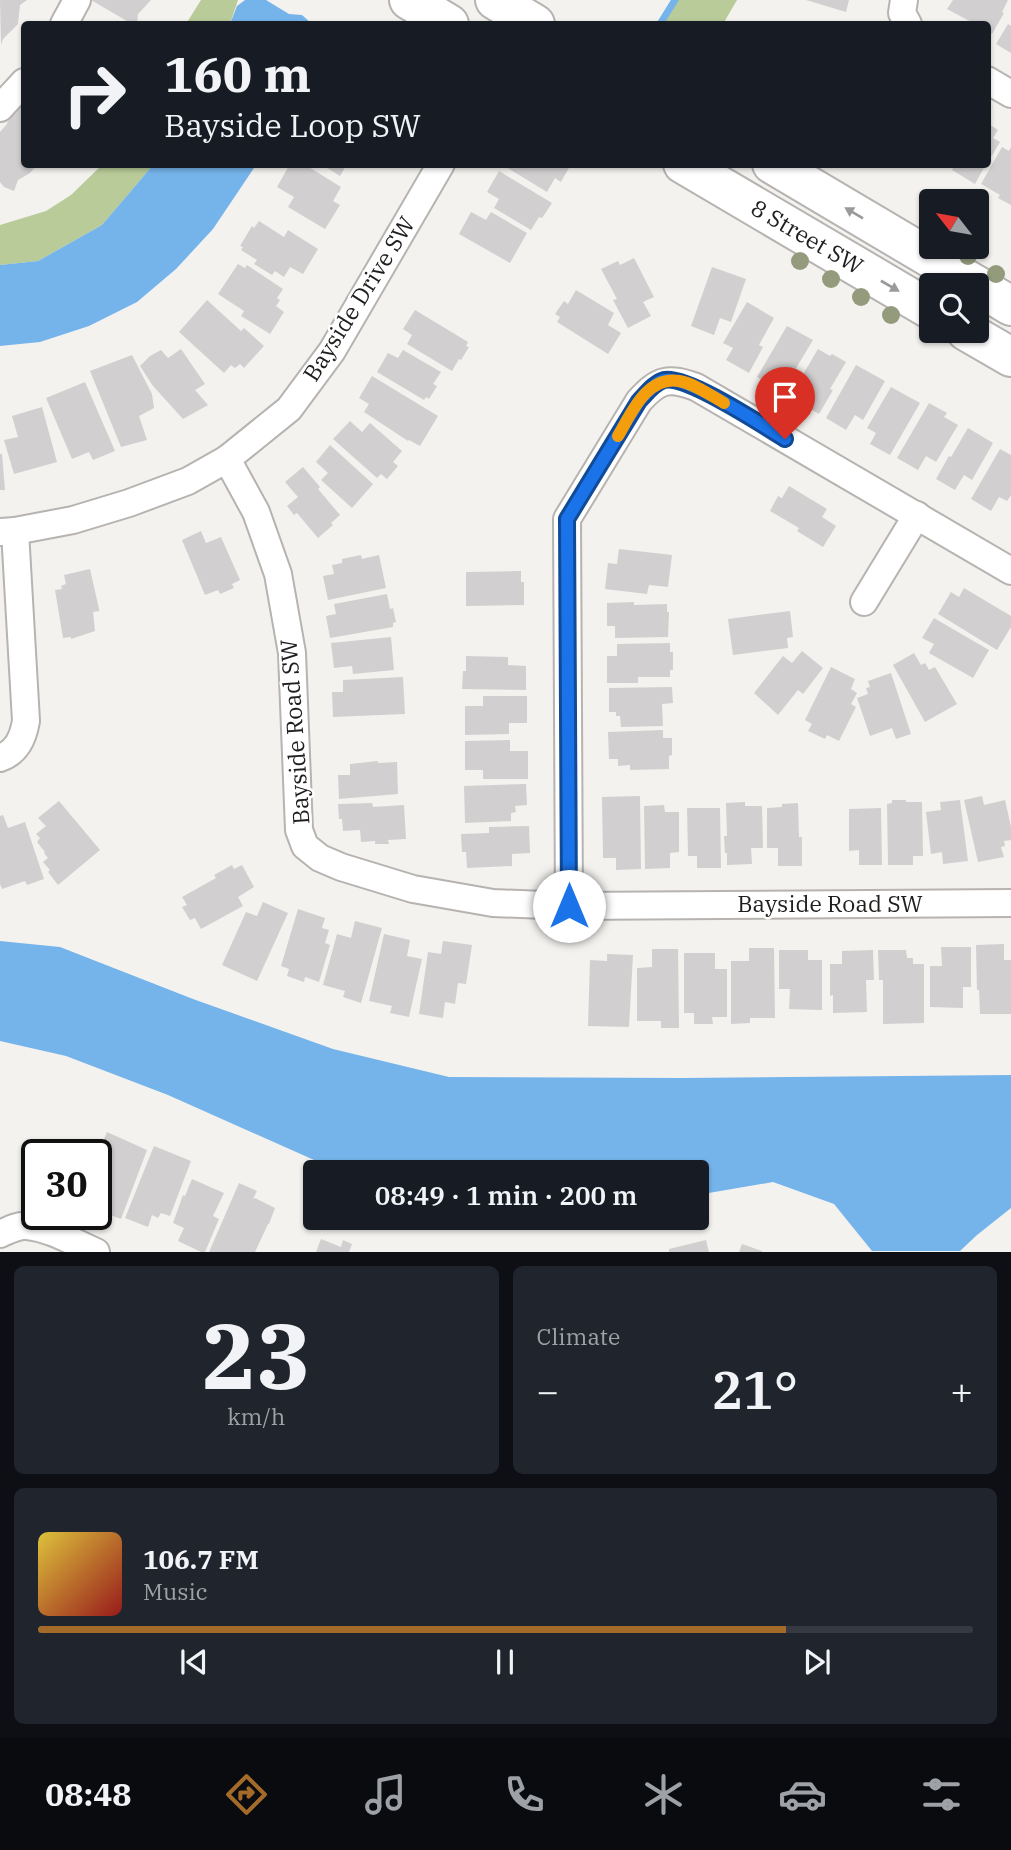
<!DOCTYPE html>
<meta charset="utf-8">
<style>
:root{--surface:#171b24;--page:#20242c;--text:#f1f3f6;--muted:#9ea1a6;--line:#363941;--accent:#a46a2a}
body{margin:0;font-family:"IBM Plex Serif",serif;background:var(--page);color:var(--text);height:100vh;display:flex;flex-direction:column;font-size:26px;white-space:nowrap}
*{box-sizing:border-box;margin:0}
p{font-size:23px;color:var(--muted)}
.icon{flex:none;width:38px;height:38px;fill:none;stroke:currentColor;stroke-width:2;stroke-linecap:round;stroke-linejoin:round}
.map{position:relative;height:1252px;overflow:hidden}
.sheet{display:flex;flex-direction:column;gap:14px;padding:14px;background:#0d0f14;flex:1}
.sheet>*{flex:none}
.guide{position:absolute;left:21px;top:21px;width:970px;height:147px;border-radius:7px;box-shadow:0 2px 5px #0004;background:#171b24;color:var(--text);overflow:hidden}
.needle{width:46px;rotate:301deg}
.fabs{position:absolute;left:919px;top:189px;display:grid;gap:14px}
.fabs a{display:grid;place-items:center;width:70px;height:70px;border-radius:7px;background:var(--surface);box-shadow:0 2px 5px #0004;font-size:35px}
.speed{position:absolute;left:21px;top:1139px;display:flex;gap:14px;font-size:35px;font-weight:700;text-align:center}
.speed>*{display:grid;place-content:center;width:91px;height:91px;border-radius:50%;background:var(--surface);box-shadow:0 2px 5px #0004;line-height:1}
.speed .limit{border:4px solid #111;border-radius:10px;background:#fff;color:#111}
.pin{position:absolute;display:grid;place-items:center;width:60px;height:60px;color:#fff;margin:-72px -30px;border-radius:50% 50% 50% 0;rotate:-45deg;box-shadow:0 0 7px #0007}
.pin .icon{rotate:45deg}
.me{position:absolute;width:77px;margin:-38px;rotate:0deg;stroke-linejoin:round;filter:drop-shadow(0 0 5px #0008)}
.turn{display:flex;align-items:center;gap:24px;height:147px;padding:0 28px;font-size:32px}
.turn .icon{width:91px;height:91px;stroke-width:2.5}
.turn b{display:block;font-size:49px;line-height:60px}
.big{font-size:52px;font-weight:600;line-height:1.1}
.sheet .widget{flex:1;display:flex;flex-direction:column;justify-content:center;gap:10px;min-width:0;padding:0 24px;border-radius:10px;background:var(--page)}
.sheet .dial{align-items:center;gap:0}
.dial b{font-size:91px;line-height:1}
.song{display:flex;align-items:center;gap:21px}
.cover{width:84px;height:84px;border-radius:10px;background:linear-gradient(135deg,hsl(50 70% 55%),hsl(0 70% 35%))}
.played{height:7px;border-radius:4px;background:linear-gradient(90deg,var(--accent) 80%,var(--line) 80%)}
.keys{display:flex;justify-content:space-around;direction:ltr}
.heat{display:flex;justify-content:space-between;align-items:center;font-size:38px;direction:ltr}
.sheet .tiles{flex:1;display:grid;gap:14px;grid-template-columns:1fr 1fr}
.widget:last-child{grid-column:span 2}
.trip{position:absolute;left:303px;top:1160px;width:406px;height:70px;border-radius:7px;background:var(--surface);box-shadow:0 2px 5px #0004;font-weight:600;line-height:70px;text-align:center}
.dock{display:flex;height:112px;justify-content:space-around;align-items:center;background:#090b0e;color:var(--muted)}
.dock .icon{width:49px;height:49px}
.dock .current{color:var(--accent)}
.dock b{font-size:32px;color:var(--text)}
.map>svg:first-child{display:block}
.green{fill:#b8cb98}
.water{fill:#75b4eb}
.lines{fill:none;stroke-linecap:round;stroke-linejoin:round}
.stream{stroke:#75b4eb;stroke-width:7}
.building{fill:#d2cfd0}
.street-casing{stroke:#b6b3b1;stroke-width:30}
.secondary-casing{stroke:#b6b3b1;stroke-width:42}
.street{stroke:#fff;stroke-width:26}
.secondary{stroke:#fff;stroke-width:38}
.tree{fill:#939b7c}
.oneway{fill:#9a9a99}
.route-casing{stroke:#114b97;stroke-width:18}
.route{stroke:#1a73e8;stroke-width:12}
.slow{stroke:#f59e0b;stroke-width:12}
.labels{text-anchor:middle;stroke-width:5;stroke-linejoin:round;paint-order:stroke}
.street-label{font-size:23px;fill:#1f1e1d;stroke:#fff}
</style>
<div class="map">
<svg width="1011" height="1252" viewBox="0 0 1011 1252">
<rect width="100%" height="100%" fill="#f4f2ef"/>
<!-- green -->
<g class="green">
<polygon points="201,0 238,0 230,24 186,24"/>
<polygon points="674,0 737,0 723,24 659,24"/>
<polygon points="102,165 153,165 102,225 38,261 0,265 0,225 46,211 71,195"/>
</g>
<!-- water -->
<g class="water">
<polygon points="245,0 266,0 289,14 302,15 312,24 230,24 237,6"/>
<polygon points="153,165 256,165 213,229 176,269 137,302 89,326 40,342 0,346 0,265 38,261 102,225"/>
<polygon points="0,941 60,947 193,999 333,1049 449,1077 682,1078 1011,1075 1011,1208 977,1235 960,1251 872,1251 834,1204 773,1182 697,1195 696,1172 341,1172 168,1095 66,1056 0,1041"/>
</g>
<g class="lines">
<!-- stream -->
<polyline class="stream" points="660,24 675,0"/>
</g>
<!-- building -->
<g class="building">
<polygon points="0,0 27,0 20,5 18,24 3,39 1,45"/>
<polygon points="91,0 151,0 138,14 137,24 132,24"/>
<polygon points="806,0 849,0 846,12"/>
<polygon points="953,0 1008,0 1002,12 1004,13 992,34 987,31 987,24 975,24 947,9"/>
<polygon points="1008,24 1011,26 1011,53 996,44"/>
<polygon points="24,103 24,164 38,164 30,173 18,180 14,191 4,187 0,182 0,132 7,124 10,112"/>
<polygon points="987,123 998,130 993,138 1000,142 987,164"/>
<polygon points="1002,147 1009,151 1011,147 1011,205 998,198 1000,195 981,184"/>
<polygon points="290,164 304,164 341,187 333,201 340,205 325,229 288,207 294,197 277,187"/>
<polygon points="321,164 347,164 340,176"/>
<polygon points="501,164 567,164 570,166 561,182 555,178 547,192"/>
<polygon points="948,164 986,164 975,184 952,170 953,168"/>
<polygon points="499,171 552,203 542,218 539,217 531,230 494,208 499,199 487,192"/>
<polygon points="471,212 486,220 491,212 527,233 510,263 459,234"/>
<polygon points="259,221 284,237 288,230 318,249 303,274 290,267 284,277 275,271 272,275 254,264 257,260 241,250 243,247 240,246 252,226 254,228"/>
<polygon points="634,258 654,297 643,302 651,316 628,328 613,300 617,299 601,269 618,261 620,265"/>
<polygon points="238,264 245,268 247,265 283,289 277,298 280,300 276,306 284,312 270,334 241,316 244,311 218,294"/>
<polygon points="712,267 746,279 731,322 720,318 714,335 691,326"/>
<polygon points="576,290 614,313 608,325 621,333 608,354 557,322 560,317 555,314 564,301 568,304"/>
<polygon points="207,300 241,331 244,328 264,346 244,368 240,364 235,368 231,365 224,373 179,332"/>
<polygon points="747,302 774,318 759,345 763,347 749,373 726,360 733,348 723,343"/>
<polygon points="415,310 468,342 466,346 469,347 461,360 459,359 452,371 407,344 412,335 403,329"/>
<polygon points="787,326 813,340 792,375 784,371 774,387 757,377"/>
<polygon points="181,349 205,384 195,390 208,405 183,419 153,386 140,366 150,356 161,350 168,358"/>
<polygon points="818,349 830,356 832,354 846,362 830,389 833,390 819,414 798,402 806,388 798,383"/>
<polygon points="403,350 441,372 433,384 437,386 429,399 426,397 424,400 377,372 388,353 398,358"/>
<polygon points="132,355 152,394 154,408 139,416 147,440 121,447 90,371"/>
<polygon points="856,365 885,381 863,420 855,415 846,430 826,418"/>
<polygon points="372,376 438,416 420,446 409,440 408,441 364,412 369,404 359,398"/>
<polygon points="85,382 115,451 93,460 89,452 72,459 46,398"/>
<polygon points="891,387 920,403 890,455 870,444 876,433 867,428"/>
<polygon points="929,403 947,413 944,417 958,425 936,462 926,456 918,470 897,458"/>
<polygon points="42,407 57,462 14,474 4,440 18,437 12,416"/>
<polygon points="350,421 362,432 370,423 402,451 393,462 398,466 387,479 381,474 377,478 333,439"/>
<polygon points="968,428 993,443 972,480 964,475 955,490 936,479 949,456 951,457"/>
<polygon points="330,445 373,484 352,508 321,480 328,473 316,462"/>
<polygon points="1000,449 1011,455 1011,495 1007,501 999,497 991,511 971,499"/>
<polygon points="0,454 2,454 5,490 0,490"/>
<polygon points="303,467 320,487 318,489 340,515 331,523 333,525 318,538 297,513 294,515 287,506 298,497 285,482"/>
<polygon points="789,486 827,509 822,517 836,526 823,547 797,531 799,528 770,511 778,496 782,498"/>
<polygon points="201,531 206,543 221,537 240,580 232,584 234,588 220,594 218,590 205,595 182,540"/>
<polygon points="619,549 672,555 668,587 649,585 647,594 605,589 608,563 617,564"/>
<polygon points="361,555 362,559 379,555 386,588 328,600 323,576 334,574 332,565 342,563 342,559"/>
<polygon points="90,569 99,609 99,611 93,612 95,631 71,639 71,637 63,638 55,590 62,589 61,586 66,584 64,575"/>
<polygon points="521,571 521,582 524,582 524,605 466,606 466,572"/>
<polygon points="964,588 1011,616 1011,627 997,650 938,614 951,592 959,597"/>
<polygon points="387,594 390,609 393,608 396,622 393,623 393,627 330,638 326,616 336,614 334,604"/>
<polygon points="634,602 634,605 667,604 667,612 669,612 668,637 615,638 615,626 607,626 607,603"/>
<polygon points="790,611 793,637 787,638 788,648 733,655 728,619"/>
<polygon points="934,618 989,650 973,678 929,653 934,644 922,638"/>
<polygon points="391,637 394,670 353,674 352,666 334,668 331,643"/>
<polygon points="670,643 670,652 673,652 673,670 670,670 670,677 638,677 638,683 607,683 607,656 617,656 617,644"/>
<polygon points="802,651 823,668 803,694 798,690 778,715 754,693 783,656 792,663"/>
<polygon points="914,653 921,665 925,663 929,670 935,667 957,704 925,722 893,665"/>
<polygon points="466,656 508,657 508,665 526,666 526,690 462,689 463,671 466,671"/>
<polygon points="831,667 855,679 851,689 857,693 851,704 856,707 839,741 827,735 825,739 808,731 812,724 805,720"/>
<polygon points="891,673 911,734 896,739 892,728 870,736 857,698 868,694 866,688 870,687 868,681"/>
<polygon points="403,677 405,714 333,717 332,692 343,692 343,680"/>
<polygon points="672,687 673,703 662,704 663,726 621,727 620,716 616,716 616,712 609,712 609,688"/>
<polygon points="483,696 527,696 527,723 509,723 509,734 465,735 465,706 483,706"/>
<polygon points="663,730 663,738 672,738 672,755 669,756 669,769 630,770 630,765 618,766 618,759 609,759 608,732"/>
<polygon points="510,740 510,751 528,751 528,779 483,779 483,770 465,770 465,741"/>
<polygon points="378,761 378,763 397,762 398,794 339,799 338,775 350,775 350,764"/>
<polygon points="526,784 527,805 515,806 516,812 511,813 511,821 465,823 464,786"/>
<polygon points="640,796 641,869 616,870 616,858 603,858 602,797"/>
<polygon points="982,796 984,805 1005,800 1011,827 1011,840 1004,841 1005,846 1001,847 1004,857 978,862 964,800"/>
<polygon points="892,800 906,800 906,802 922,802 923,856 913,856 913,865 888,865 887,804 892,803"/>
<polygon points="960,800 968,861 943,864 942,852 931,854 926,812 941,810 940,802"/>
<polygon points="59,801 100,850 58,885 48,872 50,870 43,862 48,858 44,853 45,852 37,842 40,838 36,834 46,826 38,818"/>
<polygon points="745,802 745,806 762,806 763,848 751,848 752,864 727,865 727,853 725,853 724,836 727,836 726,803"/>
<polygon points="372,803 373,807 404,805 406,839 388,840 389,844 375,844 375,841 361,842 360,830 343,831 342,819 339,819 338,804"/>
<polygon points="798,803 799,837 802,837 802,866 778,866 778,848 767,848 767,808 782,807 782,804"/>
<polygon points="664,805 665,812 679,812 679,852 670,853 670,868 645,869 644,806"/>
<polygon points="687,808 720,808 721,868 697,868 697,856 688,856"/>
<polygon points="881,808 882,865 859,865 859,850 849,851 849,809"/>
<polygon points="3,815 8,828 25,822 44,879 27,885 25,881 2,889 0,884 0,816"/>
<polygon points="529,826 530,853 512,854 512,866 467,868 466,852 462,852 461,834 489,833 489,827"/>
<polygon points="232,865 234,869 242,865 254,887 238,897 243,906 201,929 195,918 190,920 182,907 187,905 182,897 216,878 214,875"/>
<polygon points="263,902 288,913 257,981 222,965 246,912 257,916"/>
<polygon points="298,909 325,918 322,928 329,930 325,943 330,945 319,982 305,977 304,982 287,976 289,969 281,966"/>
<polygon points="355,921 382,928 361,1003 343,997 345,991 323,985 337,934 351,938"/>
<polygon points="384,934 410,940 407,956 422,959 409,1017 390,1013 392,1006 369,1001"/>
<polygon points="443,941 472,945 466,984 458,983 455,1004 445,1002 443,1018 419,1014 428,952 441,954"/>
<polygon points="1004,944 1004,960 1011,960 1011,1014 980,1014 979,990 977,990 976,945"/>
<polygon points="941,947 971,947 971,987 963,987 963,1008 930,1007 930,966 942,966"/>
<polygon points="749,948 774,948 775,1018 750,1018 750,1023 731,1024 731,961 749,961"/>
<polygon points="652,949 678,949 679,1028 661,1028 661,1021 637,1021 637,968 652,967"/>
<polygon points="779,950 808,950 808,960 822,960 822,1010 789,1009 790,989 779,989"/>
<polygon points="873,950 874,980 866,980 867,1012 833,1013 833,995 830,996 830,964 842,964 842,951"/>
<polygon points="878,950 906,950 907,958 913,958 913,964 924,964 924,1023 883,1024 883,980 879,980"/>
<polygon points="684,953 715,953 715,969 727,969 727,1017 712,1017 713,1024 694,1024 694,1013 684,1013"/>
<polygon points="607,954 633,955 629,1027 588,1026 590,960 607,961"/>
<polygon points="107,1132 147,1150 121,1219 97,1210 102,1195 96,1193 96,1159"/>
<polygon points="154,1146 191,1161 170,1216 161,1213 158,1218 152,1215 148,1227 125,1218"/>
<polygon points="192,1179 224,1193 213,1216 219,1219 205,1252 201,1252 178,1241 184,1228 173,1223 183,1195 185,1196"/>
<polygon points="239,1183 257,1191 253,1199 255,1198 275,1208 269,1224 268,1224 255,1252 209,1252"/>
<polygon points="321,1239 341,1247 343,1240 352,1244 349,1252 316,1252"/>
<polygon points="706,1240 709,1252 669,1252 669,1249"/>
<polygon points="742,1244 762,1251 762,1252 739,1252"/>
</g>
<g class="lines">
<defs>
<g id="street">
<polyline points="904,0 902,13 908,24"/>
<polyline points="64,24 77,0"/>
<polyline points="987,80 1011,94"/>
<polyline points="0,108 24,82"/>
<polyline points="227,459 256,512 278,574 292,653 299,830 305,846 320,858 341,867 413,889 493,903 569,906 1011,903"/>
<polyline points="0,532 15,531 73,520 129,503 188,481 227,459 289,409 332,351 441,164"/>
<polyline points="864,602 917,515"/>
<path d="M0 758C17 752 23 738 26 721L15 531"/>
<path d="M569 906 567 519 639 401C659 379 668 377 696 387L1011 571"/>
<path d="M0 1234C9 1230 17 1225 27 1226 50 1228 75 1243 96 1252"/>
</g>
<g id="secondary">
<polyline points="409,0 449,24"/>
<polyline points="495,0 535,24"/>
<polyline points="683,164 931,310"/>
<polyline points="772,164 976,285"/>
<polyline points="976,285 1011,306"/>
<polyline points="966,331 1011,357"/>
</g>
</defs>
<!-- street casing -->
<use href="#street" class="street-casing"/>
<!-- secondary casing -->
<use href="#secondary" class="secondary-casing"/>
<!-- street -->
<use href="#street" class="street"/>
<!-- secondary -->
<use href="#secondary" class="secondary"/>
</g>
<!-- trees -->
<g class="tree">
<circle cx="968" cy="256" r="9"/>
<circle cx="800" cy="261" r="9"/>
<circle cx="996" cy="274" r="9"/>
<circle cx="831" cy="279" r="9"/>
<circle cx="861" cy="297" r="9"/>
<circle cx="891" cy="315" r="9"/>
</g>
<!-- one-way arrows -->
<defs><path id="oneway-solid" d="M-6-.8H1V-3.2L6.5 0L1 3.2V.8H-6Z" transform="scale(1.75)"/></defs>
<g class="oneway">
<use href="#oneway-solid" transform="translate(854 213) rotate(-149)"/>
<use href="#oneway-solid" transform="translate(890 286) rotate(30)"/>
</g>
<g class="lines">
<defs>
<path id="route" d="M569 906 567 519 639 401C646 394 654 383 664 380 687 375 762 425 785 439"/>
</defs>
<!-- route casing -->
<use href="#route" class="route-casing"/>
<!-- route -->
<use href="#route" class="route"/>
<!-- slow -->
<path class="slow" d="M618 436C631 414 647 375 679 381 695 384 710 395 724 403"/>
</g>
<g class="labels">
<!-- street labels -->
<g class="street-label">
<text transform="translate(807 237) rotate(30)" y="8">8 Street SW</text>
<text transform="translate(359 299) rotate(-58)" y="8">Bayside Drive SW</text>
<text transform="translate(295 732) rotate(-94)" y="8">Bayside Road SW</text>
<text x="830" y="912">Bayside Road SW</text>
</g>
</g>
</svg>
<div class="fabs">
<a><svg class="needle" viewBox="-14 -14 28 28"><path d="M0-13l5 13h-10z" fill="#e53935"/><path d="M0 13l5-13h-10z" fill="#9ea1a6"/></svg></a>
<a><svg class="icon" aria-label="search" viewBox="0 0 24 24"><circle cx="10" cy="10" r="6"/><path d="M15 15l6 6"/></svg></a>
</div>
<div class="speed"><div class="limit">30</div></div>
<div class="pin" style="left:785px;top:439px;background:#d93025"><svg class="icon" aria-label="arrive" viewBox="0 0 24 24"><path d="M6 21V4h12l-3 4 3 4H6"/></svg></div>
<svg class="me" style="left:569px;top:906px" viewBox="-20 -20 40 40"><circle r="19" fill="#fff"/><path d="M0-13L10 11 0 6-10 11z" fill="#1a73e8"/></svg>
<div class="trip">08:49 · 1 min · 200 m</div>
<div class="guide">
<div class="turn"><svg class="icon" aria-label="right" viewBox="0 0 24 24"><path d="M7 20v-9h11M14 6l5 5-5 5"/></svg><div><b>160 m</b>Bayside Loop SW</div></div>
</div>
</div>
<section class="sheet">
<div class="tiles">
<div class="widget dial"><b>23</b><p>km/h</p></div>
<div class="widget"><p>Climate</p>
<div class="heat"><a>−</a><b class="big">21°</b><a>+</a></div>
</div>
<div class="widget">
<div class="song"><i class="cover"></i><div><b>106.7 FM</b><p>Music</p></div></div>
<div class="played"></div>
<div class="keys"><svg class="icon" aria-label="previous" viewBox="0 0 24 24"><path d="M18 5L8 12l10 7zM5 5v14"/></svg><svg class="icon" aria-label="pause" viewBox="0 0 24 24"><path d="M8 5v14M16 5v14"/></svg><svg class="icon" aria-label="next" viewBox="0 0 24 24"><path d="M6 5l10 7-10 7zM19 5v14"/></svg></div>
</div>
</div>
</section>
<nav class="dock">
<b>08:48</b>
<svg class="icon current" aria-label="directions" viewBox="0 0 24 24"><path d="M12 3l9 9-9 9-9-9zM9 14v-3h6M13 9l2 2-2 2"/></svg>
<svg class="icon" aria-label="music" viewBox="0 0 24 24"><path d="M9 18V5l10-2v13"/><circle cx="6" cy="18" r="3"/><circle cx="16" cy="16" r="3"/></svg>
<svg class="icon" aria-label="phone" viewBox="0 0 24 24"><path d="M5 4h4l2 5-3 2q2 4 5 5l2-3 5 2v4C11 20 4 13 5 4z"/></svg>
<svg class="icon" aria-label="climate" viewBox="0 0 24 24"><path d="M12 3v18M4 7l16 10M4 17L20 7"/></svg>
<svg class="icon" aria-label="car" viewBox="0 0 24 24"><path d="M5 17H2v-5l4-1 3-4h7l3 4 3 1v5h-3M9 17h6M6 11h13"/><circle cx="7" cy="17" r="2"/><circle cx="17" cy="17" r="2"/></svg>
<svg class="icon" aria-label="filters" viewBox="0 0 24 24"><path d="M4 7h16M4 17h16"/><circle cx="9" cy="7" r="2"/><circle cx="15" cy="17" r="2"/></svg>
</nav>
